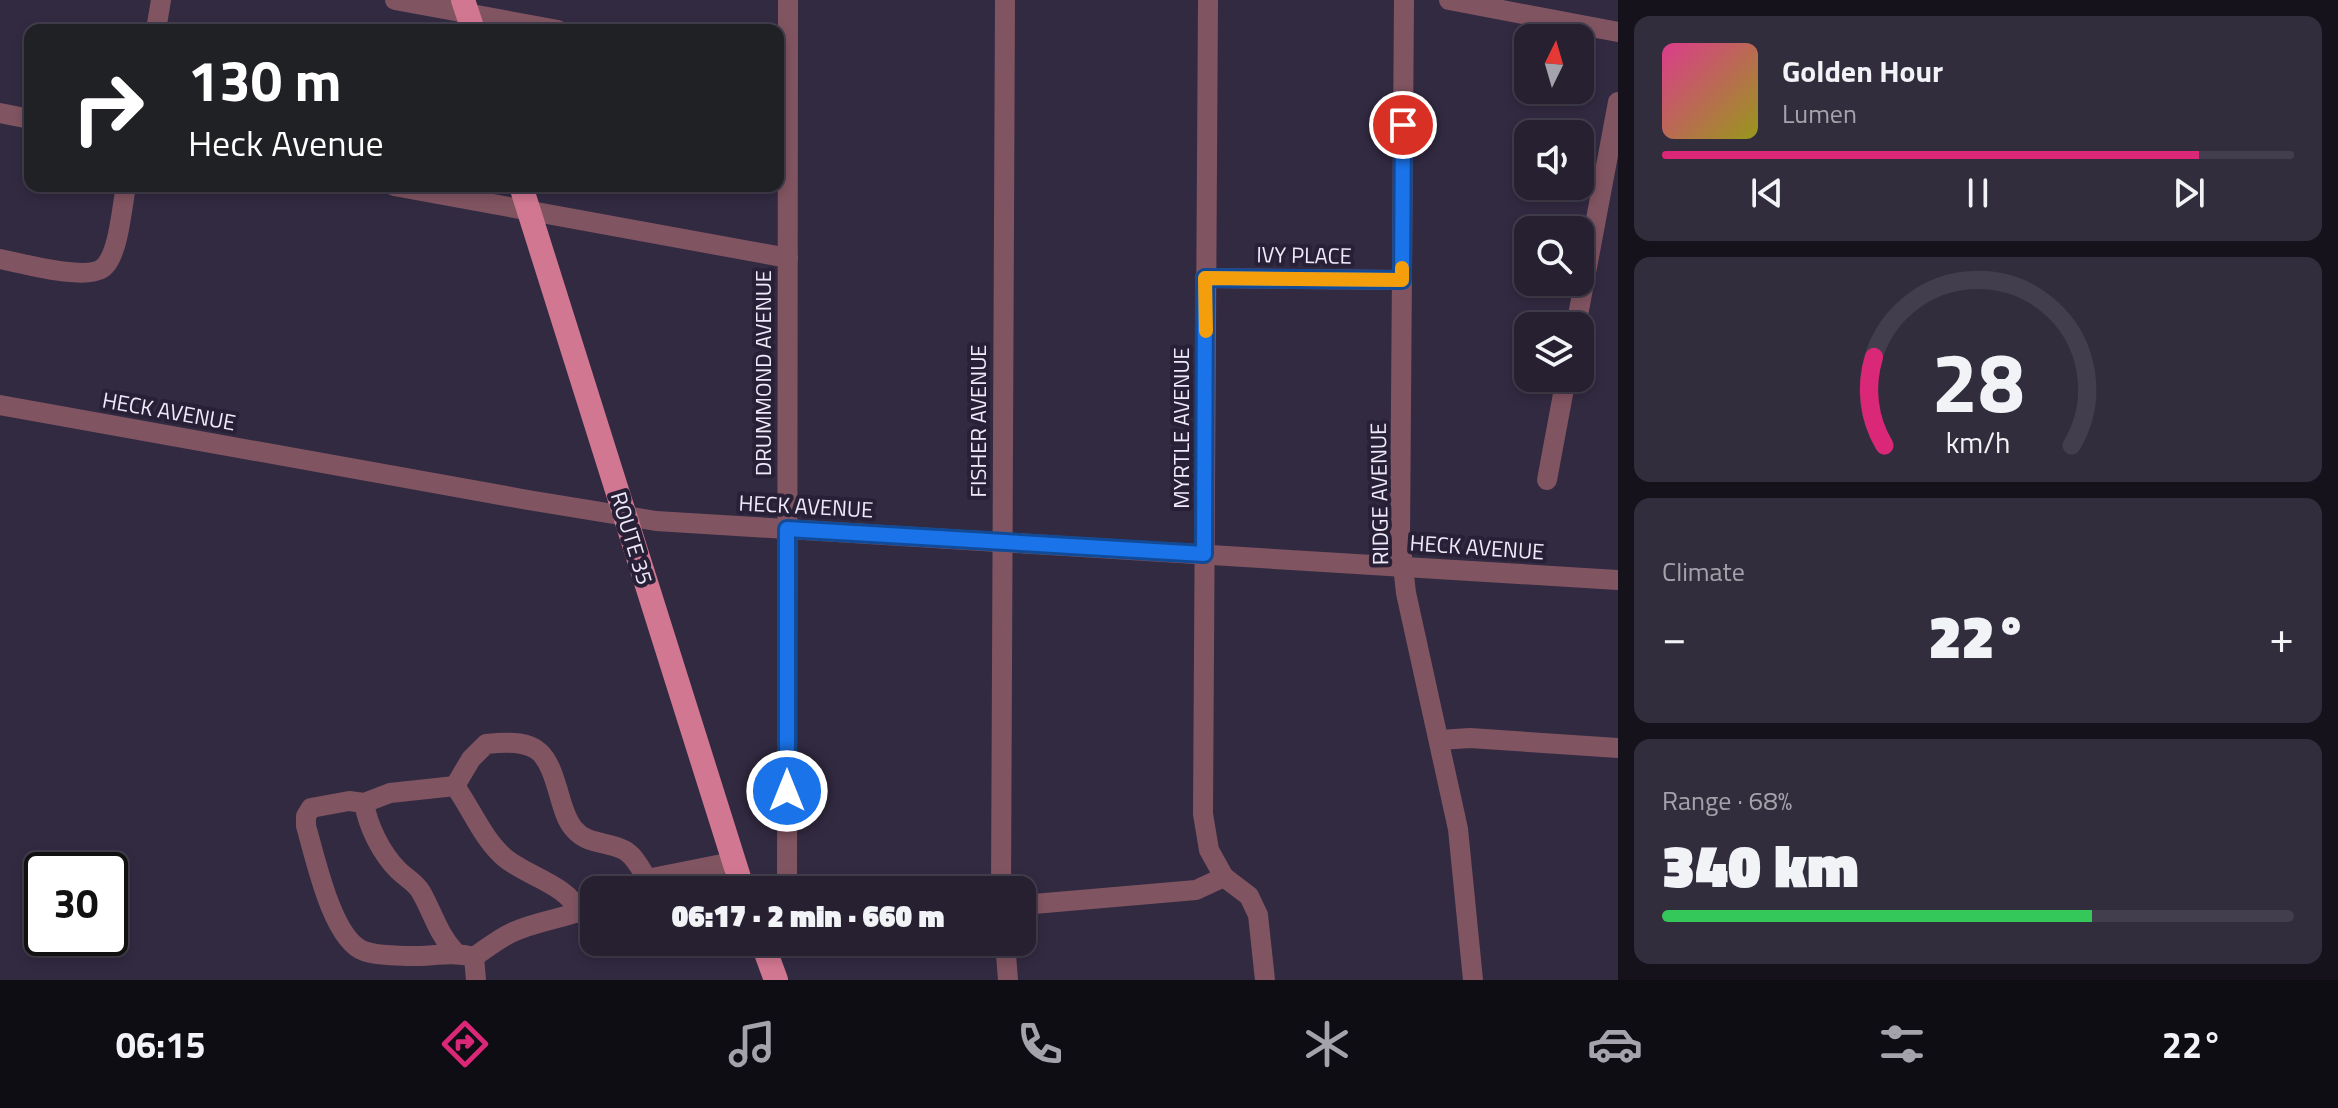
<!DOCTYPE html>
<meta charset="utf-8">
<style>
:root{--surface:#262031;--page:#322d3d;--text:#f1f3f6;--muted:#a4a3ab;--line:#423e4d;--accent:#db2777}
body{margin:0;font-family:"Titillium Web",sans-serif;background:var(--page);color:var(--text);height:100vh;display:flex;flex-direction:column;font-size:30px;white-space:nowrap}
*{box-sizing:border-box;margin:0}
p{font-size:26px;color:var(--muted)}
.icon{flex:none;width:44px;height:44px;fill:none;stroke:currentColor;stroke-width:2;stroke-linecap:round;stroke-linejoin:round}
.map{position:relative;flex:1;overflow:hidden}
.drawer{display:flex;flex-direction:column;gap:16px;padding:16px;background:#15121b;width:720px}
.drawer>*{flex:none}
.guide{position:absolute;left:24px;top:24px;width:760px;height:168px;border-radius:16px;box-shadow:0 4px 12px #0003,0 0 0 2px var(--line);background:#202124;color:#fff;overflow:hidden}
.needle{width:52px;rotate:5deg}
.tools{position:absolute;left:1514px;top:24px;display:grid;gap:16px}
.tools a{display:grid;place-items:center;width:80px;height:80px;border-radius:16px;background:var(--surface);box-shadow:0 4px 12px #0003,0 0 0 2px var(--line);font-size:40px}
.speed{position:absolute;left:24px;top:852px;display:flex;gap:16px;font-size:40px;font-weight:700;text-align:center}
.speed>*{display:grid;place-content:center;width:104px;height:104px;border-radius:50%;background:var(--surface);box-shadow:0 4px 12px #0003,0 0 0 2px var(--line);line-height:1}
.speed .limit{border:4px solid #111;border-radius:12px;background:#fff;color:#111}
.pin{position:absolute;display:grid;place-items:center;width:68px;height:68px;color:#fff;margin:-34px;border:4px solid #fff;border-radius:50%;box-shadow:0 2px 8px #0007}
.me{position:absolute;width:88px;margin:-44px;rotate:0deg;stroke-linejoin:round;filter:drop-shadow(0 0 6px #0008)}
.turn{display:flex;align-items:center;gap:28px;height:168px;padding:0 32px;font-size:36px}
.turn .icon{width:104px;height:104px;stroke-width:2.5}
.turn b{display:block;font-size:56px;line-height:68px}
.big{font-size:60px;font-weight:800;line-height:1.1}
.drawer .widget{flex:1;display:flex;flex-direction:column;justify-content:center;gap:12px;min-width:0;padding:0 28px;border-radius:16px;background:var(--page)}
.drawer .dial{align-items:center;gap:0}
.dial svg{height:208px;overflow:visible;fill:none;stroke:var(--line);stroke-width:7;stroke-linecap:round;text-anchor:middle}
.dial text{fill:var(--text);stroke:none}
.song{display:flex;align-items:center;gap:24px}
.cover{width:96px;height:96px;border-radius:12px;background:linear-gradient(135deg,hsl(330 70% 55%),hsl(60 70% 35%))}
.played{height:8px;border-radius:4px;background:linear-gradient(90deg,var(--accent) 85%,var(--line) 85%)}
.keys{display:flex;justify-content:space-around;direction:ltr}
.heat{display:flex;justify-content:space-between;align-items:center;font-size:44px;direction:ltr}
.charge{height:12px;border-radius:6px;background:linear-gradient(90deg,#34c759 68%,var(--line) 0)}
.trip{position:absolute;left:580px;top:876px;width:456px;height:80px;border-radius:16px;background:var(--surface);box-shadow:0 4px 12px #0003,0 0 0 2px var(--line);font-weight:800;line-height:80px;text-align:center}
.menu{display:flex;height:128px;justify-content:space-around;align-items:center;background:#0f0d14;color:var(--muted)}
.menu .icon{width:56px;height:56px}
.menu .current{color:var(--accent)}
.menu b{font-size:36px;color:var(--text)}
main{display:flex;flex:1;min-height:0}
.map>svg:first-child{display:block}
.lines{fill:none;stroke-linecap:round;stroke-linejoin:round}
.minor{stroke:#815461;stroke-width:20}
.major{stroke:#d27792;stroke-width:24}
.route-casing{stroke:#114b97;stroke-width:20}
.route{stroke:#1a73e8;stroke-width:14}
.slow{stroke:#f59e0b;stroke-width:14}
.labels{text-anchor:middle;stroke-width:8;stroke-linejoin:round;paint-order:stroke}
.street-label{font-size:22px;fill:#efeaf9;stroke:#282036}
</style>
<main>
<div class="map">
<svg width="1618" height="980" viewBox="0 0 1618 980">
<rect width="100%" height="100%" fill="#322a41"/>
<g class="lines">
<!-- minor -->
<g class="minor">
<polyline points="395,0 558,30"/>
<polyline points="1208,0 1203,814 1209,850 1224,877 1249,896 1258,915 1265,980"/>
<polyline points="1404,0 1400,538 1406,593 1458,829 1473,980"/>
<polyline points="1449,0 1618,32"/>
<polyline points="156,30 161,0"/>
<polyline points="0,113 30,119"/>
<polyline points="394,186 788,258"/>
<path d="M0 259C22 263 90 283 105 266 119 251 122 206 126 186"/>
<polyline points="1205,278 1402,280"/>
<polyline points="1576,326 1618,102"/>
<polyline points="0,405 528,500 656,521 1618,580"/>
<polyline points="1547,480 1566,378"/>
<polyline points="1439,740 1470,738 1618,748"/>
<path d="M455 786 471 759 486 744C542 738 547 752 561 801 564 811 567 821 574 829 587 845 607 841 624 850 634 855 641 869 647 879"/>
<path d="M364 803C368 826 381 853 398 870 406 878 415 882 421 892 433 913 438 934 455 952"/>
<polyline points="619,890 647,879 732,862"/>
<polyline points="787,890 788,0"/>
<polyline points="1001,890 1005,0"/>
<polyline points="1022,905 1196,890 1224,877"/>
<path d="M580 913C567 884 528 877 505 858 483 839 472 810 455 786L390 793 364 803 349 801 311 808 306 816V826C315 856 332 940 364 951 376 956 394 955 407 956 430 957 451 951 474 957 486 949 498 939 511 933 538 920 566 919 594 906"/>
<polyline points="1005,942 1008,980"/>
<polyline points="474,957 476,980"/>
</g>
<!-- major -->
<g class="major">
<polyline points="463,0 473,30"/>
<polyline points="521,186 743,890"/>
<polyline points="762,942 776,980"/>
</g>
</g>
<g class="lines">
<defs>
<polyline id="route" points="787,791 787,529 1204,554 1205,278 1402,280 1403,125"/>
</defs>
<!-- route casing -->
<use href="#route" class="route-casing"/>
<!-- route -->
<use href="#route" class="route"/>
<!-- slow -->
<polyline class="slow" points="1206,331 1205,278 1402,280 1402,268"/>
</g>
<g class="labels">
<!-- street labels -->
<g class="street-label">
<text transform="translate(1304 255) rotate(1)" y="8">IVY PLACE</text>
<text transform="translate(763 373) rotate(-90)" y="8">DRUMMOND AVENUE</text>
<text transform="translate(169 411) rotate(10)" y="8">HECK AVENUE</text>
<text transform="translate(978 421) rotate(-90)" y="8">FISHER AVENUE</text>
<text transform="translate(1181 428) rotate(-90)" y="8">MYRTLE AVENUE</text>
<text transform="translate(1379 494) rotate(-91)" y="8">RIDGE AVENUE</text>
<text transform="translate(806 506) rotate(3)" y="8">HECK AVENUE</text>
<text transform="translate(632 538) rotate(73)" y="8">ROUTE 35</text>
<text transform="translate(1477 547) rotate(4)" y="8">HECK AVENUE</text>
</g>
</g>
</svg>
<div class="tools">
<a><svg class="needle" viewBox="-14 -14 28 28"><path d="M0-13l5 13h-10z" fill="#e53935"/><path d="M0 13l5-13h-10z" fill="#a4a3ab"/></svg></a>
<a><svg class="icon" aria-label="sound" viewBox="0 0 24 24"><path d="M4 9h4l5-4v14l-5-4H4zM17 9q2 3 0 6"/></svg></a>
<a><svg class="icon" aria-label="search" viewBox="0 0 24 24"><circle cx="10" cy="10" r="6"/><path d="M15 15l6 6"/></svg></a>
<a><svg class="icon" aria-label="layers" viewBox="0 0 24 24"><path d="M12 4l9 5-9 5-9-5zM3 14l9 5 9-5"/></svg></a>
</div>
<div class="speed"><div class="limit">30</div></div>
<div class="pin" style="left:1403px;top:125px;background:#d93025"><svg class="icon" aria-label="arrive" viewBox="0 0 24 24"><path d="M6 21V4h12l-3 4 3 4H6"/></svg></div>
<svg class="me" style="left:787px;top:791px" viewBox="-20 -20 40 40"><circle r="17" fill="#1a73e8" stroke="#fff" stroke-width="3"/><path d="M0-11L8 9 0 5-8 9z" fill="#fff"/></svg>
<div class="trip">06:17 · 2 min · 660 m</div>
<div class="guide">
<div class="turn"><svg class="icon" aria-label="right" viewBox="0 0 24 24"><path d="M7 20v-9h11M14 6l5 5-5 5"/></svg><div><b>130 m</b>Heck Avenue</div></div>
</div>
</div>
<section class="drawer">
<div class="widget">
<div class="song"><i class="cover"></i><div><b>Golden Hour</b><p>Lumen</p></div></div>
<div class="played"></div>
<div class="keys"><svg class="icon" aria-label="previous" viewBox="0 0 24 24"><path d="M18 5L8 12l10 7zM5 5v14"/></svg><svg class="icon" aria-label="pause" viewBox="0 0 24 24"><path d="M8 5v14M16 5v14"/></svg><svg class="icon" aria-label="next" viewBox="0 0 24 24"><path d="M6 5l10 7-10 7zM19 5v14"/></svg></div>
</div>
<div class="widget dial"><svg viewBox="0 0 100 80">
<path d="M14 69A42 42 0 1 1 86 69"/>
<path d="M14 69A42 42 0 0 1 10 35" stroke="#db2777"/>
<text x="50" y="56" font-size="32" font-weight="700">28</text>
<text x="50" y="72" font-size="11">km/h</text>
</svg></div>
<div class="widget"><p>Climate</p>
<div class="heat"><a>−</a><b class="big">22°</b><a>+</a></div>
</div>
<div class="widget"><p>Range · 68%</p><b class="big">340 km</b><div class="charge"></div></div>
</section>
</main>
<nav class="menu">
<b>06:15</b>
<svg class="icon current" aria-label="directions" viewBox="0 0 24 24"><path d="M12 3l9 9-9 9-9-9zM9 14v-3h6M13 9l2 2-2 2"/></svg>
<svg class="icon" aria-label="music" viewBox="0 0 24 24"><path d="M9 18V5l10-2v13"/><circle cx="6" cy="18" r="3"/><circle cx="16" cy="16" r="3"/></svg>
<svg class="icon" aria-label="phone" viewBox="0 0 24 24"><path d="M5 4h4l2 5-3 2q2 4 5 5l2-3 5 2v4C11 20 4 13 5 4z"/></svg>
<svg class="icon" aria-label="climate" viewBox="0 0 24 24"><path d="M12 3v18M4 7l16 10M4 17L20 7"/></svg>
<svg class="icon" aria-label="car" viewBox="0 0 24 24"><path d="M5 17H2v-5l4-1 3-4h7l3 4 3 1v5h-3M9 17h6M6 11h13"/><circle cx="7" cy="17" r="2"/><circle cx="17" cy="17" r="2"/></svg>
<svg class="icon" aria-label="filters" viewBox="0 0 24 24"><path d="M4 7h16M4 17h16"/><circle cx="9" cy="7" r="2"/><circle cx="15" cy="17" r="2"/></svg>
<b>22°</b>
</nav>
